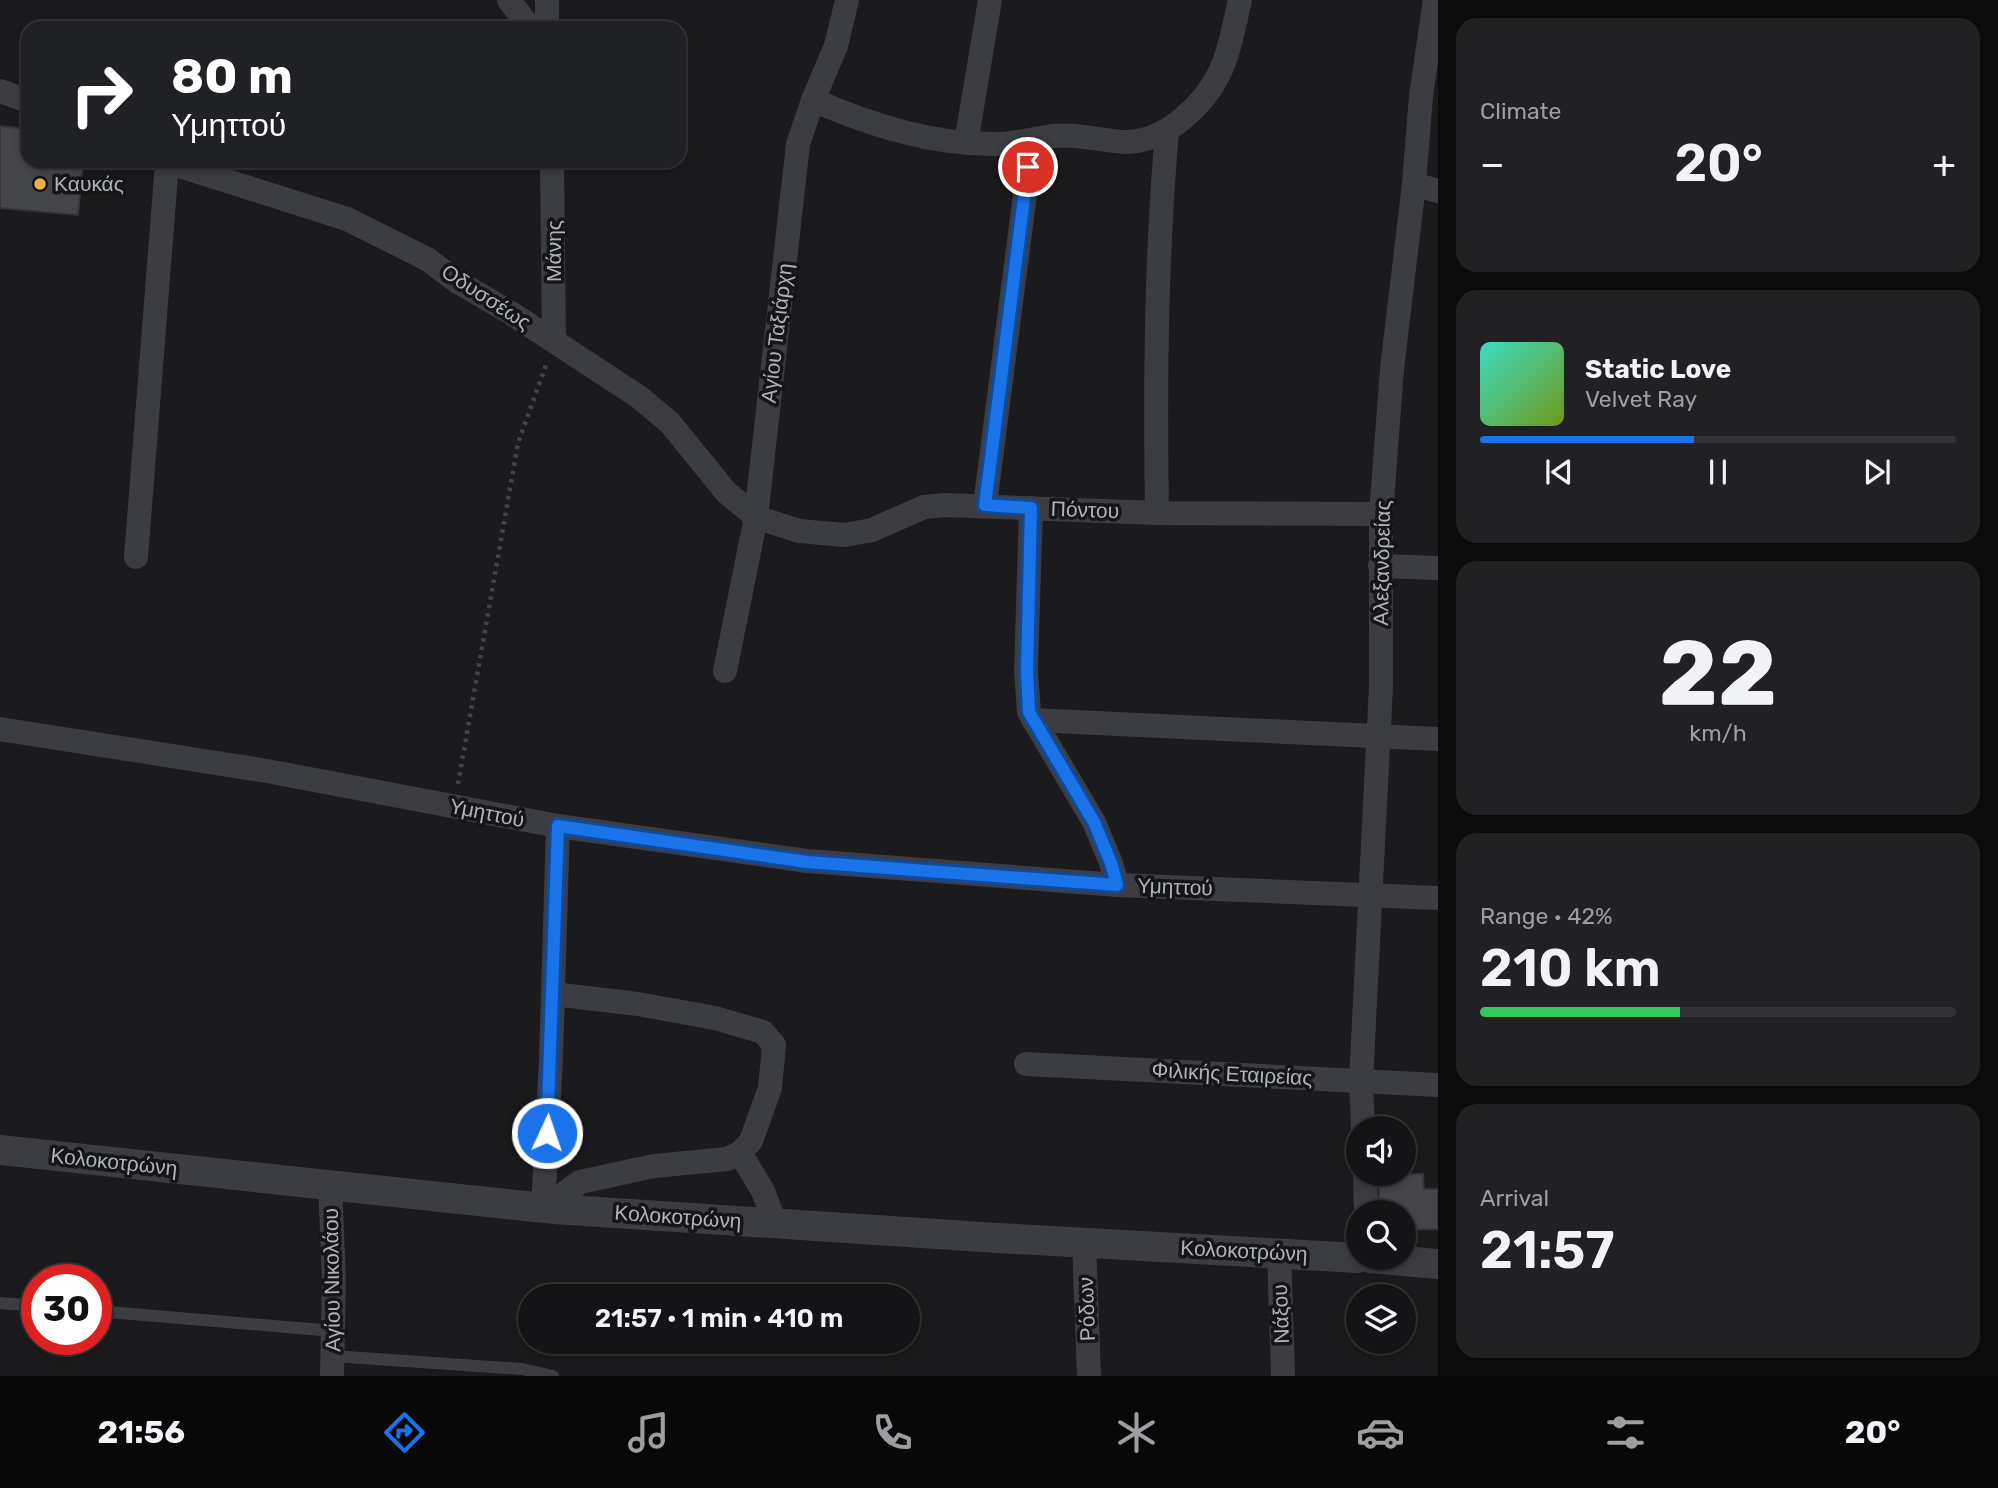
<!DOCTYPE html>
<meta charset="utf-8">
<style>
:root{--surface:#141416;--page:#212123;--text:#f1f3f6;--muted:#9d9ea1;--line:#333335;--accent:#1a73e8}
body{margin:0;font-family:Rubik,sans-serif;background:var(--page);color:var(--text);height:100vh;display:flex;flex-direction:column;font-size:26px;white-space:nowrap}
*{box-sizing:border-box;margin:0}
p{font-size:23px;color:var(--muted)}
.icon{flex:none;width:38px;height:38px;fill:none;stroke:currentColor;stroke-width:2;stroke-linecap:round;stroke-linejoin:round}
.map{position:relative;flex:1;overflow:hidden}
.panel{display:flex;flex-direction:column;gap:18px;padding:18px;background:#0b0b0c;width:560px}
.panel>*{flex:none}
.top-card{position:absolute;left:21px;top:21px;width:665px;height:147px;border-radius:21px;box-shadow:0 4px 10px #0003,0 0 0 2px var(--line);background:#202124;color:#fff;overflow:hidden}
.buttons{position:absolute;left:1346px;top:1116px;display:grid;gap:14px}
.buttons a{display:grid;place-items:center;width:70px;height:70px;border-radius:50%;background:var(--surface);box-shadow:0 4px 10px #0003,0 0 0 2px var(--line);font-size:35px}
.speed{position:absolute;left:21px;top:1264px;display:flex;gap:14px;font-size:35px;font-weight:700;text-align:center}
.speed>*{display:grid;place-content:center;width:91px;height:91px;border-radius:50%;background:var(--surface);box-shadow:0 4px 10px #0003,0 0 0 2px var(--line);line-height:1}
.speed .limit{border:10px solid #d22;background:#fff;color:#111}
.pin{position:absolute;display:grid;place-items:center;width:60px;height:60px;color:#fff;margin:-30px;border:4px solid #fff;border-radius:50%;box-shadow:0 2px 7px #0007}
.me{position:absolute;width:77px;margin:-38px;rotate:3deg;stroke-linejoin:round;filter:drop-shadow(0 0 5px #0008)}
.turn{display:flex;align-items:center;gap:24px;height:147px;padding:0 35px;font-size:32px}
.turn .icon{width:91px;height:91px;stroke-width:2.5}
.turn b{display:block;font-size:49px;line-height:60px}
.big{font-size:52px;font-weight:600;line-height:1.1}
.panel .tile{flex:1;display:flex;flex-direction:column;justify-content:center;gap:10px;min-width:0;padding:0 24px;border-radius:21px;background:var(--page)}
.panel .dial{align-items:center;gap:0}
.dial b{font-size:91px;line-height:1}
.song{display:flex;align-items:center;gap:21px}
.cover{width:84px;height:84px;border-radius:10px;background:linear-gradient(135deg,hsl(170 70% 55%),hsl(80 70% 35%))}
.played{height:7px;border-radius:4px;background:linear-gradient(90deg,var(--accent) 45%,var(--line) 45%)}
.keys{display:flex;justify-content:space-around;direction:ltr}
.heat{display:flex;justify-content:space-between;align-items:center;font-size:38px;direction:ltr}
.charge{height:10px;border-radius:5px;background:linear-gradient(90deg,#34c759 42%,var(--line) 0)}
.trip{position:absolute;left:518px;top:1284px;width:402px;height:70px;border-radius:35px;background:var(--surface);box-shadow:0 4px 10px #0003,0 0 0 2px var(--line);font-weight:600;line-height:70px;text-align:center}
.tab-bar{display:flex;height:112px;justify-content:space-around;align-items:center;background:#080809;color:var(--muted)}
.tab-bar .icon{width:49px;height:49px}
.tab-bar .current{color:var(--accent)}
.tab-bar b{font-size:32px;color:var(--text)}
main{display:flex;flex:1;min-height:0}
.map>svg:first-child{display:block}
.building{fill:#45464a;stroke:#353539;stroke-width:2}
.lines{fill:none;stroke-linecap:round;stroke-linejoin:round}
.path{stroke:#424449;stroke-width:4.5;stroke-dasharray:3.5 5;stroke-linecap:butt}
.service{stroke:#3c3d42;stroke-width:12}
.minor{stroke:#3c3d42;stroke-width:24}
.tertiary{stroke:#3c3d42;stroke-width:30}
.route-casing{stroke:#114b97;stroke-width:18}
.route{stroke:#1a73e8;stroke-width:12}
.poi-dot{fill:#f0b03f;stroke:#161618;stroke-width:2.5}
.labels{text-anchor:middle;stroke-width:7;stroke-linejoin:round;paint-order:stroke}
.poi-label{font-size:21px;fill:#adb2bc;stroke:#161618;text-anchor:start}
.street-label{font-size:21px;fill:#adb2bc;stroke:#161618}
</style>
<main>
<div class="map">
<svg width="1438" height="1376" viewBox="0 0 1438 1376">
<rect width="100%" height="100%" fill="#1b1b1d"/>
<!-- building -->
<g class="building">
<polygon points="0,126 28,129 28,161 83,161 78,215 0,208"/>
<polygon points="1379,1174 1423,1174 1424,1189 1438,1189 1438,1229 1404,1230 1404,1213 1379,1213"/>
</g>
<g class="lines">
<!-- path -->
<polyline class="path" points="458,784 518,443 546,365"/>
<!-- service -->
<g class="service">
<polyline points="0,1303 37,1306"/>
<polyline points="96,1311 333,1331"/>
<polyline points="333,1356 522,1369 553,1376"/>
</g>
<!-- minor -->
<g class="minor">
<polyline points="509,0 530,28"/>
<polyline points="547,0 547,28"/>
<polyline points="0,91 28,101"/>
<path d="M813 100C871 125 932 145 997 144 1016 144 1035 138 1054 136 1079 133 1104 142 1128 142 1149 141 1165 133 1181 120 1225 84 1228 52 1240 0"/>
<polyline points="966,143 990,0"/>
<polyline points="164,161 347,219 427,259 458,282 511,313 639,397 670,423 726,492 756,517 799,531 845,535 872,530 924,507 944,505 1157,513 1381,514"/>
<polyline points="552,161 554,341"/>
<polyline points="1414,184 1438,191"/>
<polyline points="985,505 1032,140"/>
<polyline points="1031,508 1026,671 1029,712 1094,822 1111,863 1117,885"/>
<path d="M1157 513C1155 383 1156 259 1167 131"/>
<polyline points="136,557 167,163"/>
<polyline points="1380,566 1438,568"/>
<polyline points="725,671 756,517 798,144 813,100 836,46 847,0"/>
<polyline points="1033,720 1438,739"/>
<polyline points="0,729 267,771 558,826 807,861 1117,885 1438,898"/>
<polyline points="553,994 638,1004 715,1018 763,1032 774,1045 770,1088 751,1141 740,1153 727,1159 654,1166 580,1182 561,1196 554,1209"/>
<polyline points="1026,1064 1438,1085"/>
<polyline points="1363,1129 1361,1081 1381,686 1381,514 1392,369 1414,184 1421,96 1435,0"/>
<polyline points="740,1153 763,1191 775,1223"/>
<polyline points="1365,1174 1366,1213"/>
<polyline points="330,1184 334,1279 332,1376"/>
<polyline points="543,1208 551,1058 558,826"/>
<polyline points="1084,1242 1089,1376"/>
<polyline points="1279,1252 1283,1376"/>
</g>
<!-- tertiary -->
<g class="tertiary">
<polyline points="0,1150 554,1209 998,1238 1358,1258"/>
<polyline points="1369,1258 1438,1264"/>
</g>
</g>
<g class="lines">
<defs>
<polyline id="route" points="547,1133 558,826 807,862 1117,885 1111,863 1094,822 1029,712 1027,671 1031,508 985,505 1028,167"/>
</defs>
<!-- route casing -->
<use href="#route" class="route-casing"/>
<!-- route -->
<use href="#route" class="route"/>
</g>
<!-- markers -->
<circle class="poi-dot" cx="40" cy="184" r="7"/>
<g class="labels">
<!-- poi labels -->
<g class="poi-label">
<text x="54" y="191">Καυκάς</text>
</g>
<!-- street labels -->
<g class="street-label">
<text transform="translate(554 251) rotate(-90)" y="7">Μάνης</text>
<text transform="translate(486 297) rotate(33)" y="7">Οδυσσέως</text>
<text transform="translate(777 333) rotate(-83)" y="7">Αγίου Ταξιάρχη</text>
<text transform="translate(1085 510) rotate(2)" y="7">Πόντου</text>
<text transform="translate(1382 563) rotate(-89)" y="7">Αλεξανδρείας</text>
<text transform="translate(487 813) rotate(11)" y="7">Υμηττού</text>
<text transform="translate(1175 887) rotate(2)" y="7">Υμηττού</text>
<text transform="translate(1232 1074) rotate(3)" y="7">Φιλικής Εταιρείας</text>
<text transform="translate(114 1162) rotate(6)" y="7">Κολοκοτρώνη</text>
<text transform="translate(678 1217) rotate(4)" y="7">Κολοκοτρώνη</text>
<text transform="translate(1244 1251) rotate(3)" y="7">Κολοκοτρώνη</text>
<text transform="translate(332 1280) rotate(-91)" y="7">Αγίου Νικολάου</text>
<text transform="translate(1087 1309) rotate(-92)" y="7">Ρόδων</text>
<text transform="translate(1281 1314) rotate(-92)" y="7">Νάξου</text>
</g>
</g>
</svg>
<div class="buttons">
<a><svg class="icon" aria-label="sound" viewBox="0 0 24 24"><path d="M4 9h4l5-4v14l-5-4H4zM17 9q2 3 0 6"/></svg></a>
<a><svg class="icon" aria-label="search" viewBox="0 0 24 24"><circle cx="10" cy="10" r="6"/><path d="M15 15l6 6"/></svg></a>
<a><svg class="icon" aria-label="layers" viewBox="0 0 24 24"><path d="M12 4l9 5-9 5-9-5zM3 14l9 5 9-5"/></svg></a>
</div>
<div class="speed"><div class="limit">30</div></div>
<div class="pin" style="left:1028px;top:167px;background:#d93025"><svg class="icon" aria-label="arrive" viewBox="0 0 24 24"><path d="M6 21V4h12l-3 4 3 4H6"/></svg></div>
<svg class="me" style="left:547px;top:1133px" viewBox="-20 -20 40 40"><circle r="17" fill="#1a73e8" stroke="#fff" stroke-width="3"/><path d="M0-11L8 9 0 5-8 9z" fill="#fff"/></svg>
<div class="trip">21:57 · 1 min · 410 m</div>
<div class="top-card">
<div class="turn"><svg class="icon" aria-label="right" viewBox="0 0 24 24"><path d="M7 20v-9h11M14 6l5 5-5 5"/></svg><div><b>80 m</b>Υμηττού</div></div>
</div>
</div>
<section class="panel">
<div class="tile"><p>Climate</p>
<div class="heat"><a>−</a><b class="big">20°</b><a>+</a></div>
</div>
<div class="tile">
<div class="song"><i class="cover"></i><div><b>Static Love</b><p>Velvet Ray</p></div></div>
<div class="played"></div>
<div class="keys"><svg class="icon" aria-label="previous" viewBox="0 0 24 24"><path d="M18 5L8 12l10 7zM5 5v14"/></svg><svg class="icon" aria-label="pause" viewBox="0 0 24 24"><path d="M8 5v14M16 5v14"/></svg><svg class="icon" aria-label="next" viewBox="0 0 24 24"><path d="M6 5l10 7-10 7zM19 5v14"/></svg></div>
</div>
<div class="tile dial"><b>22</b><p>km/h</p></div>
<div class="tile"><p>Range · 42%</p><b class="big">210 km</b><div class="charge"></div></div>
<div class="tile"><p>Arrival</p><b class="big">21:57</b></div>
</section>
</main>
<nav class="tab-bar">
<b>21:56</b>
<svg class="icon current" aria-label="directions" viewBox="0 0 24 24"><path d="M12 3l9 9-9 9-9-9zM9 14v-3h6M13 9l2 2-2 2"/></svg>
<svg class="icon" aria-label="music" viewBox="0 0 24 24"><path d="M9 18V5l10-2v13"/><circle cx="6" cy="18" r="3"/><circle cx="16" cy="16" r="3"/></svg>
<svg class="icon" aria-label="phone" viewBox="0 0 24 24"><path d="M5 4h4l2 5-3 2q2 4 5 5l2-3 5 2v4C11 20 4 13 5 4z"/></svg>
<svg class="icon" aria-label="climate" viewBox="0 0 24 24"><path d="M12 3v18M4 7l16 10M4 17L20 7"/></svg>
<svg class="icon" aria-label="car" viewBox="0 0 24 24"><path d="M5 17H2v-5l4-1 3-4h7l3 4 3 1v5h-3M9 17h6M6 11h13"/><circle cx="7" cy="17" r="2"/><circle cx="17" cy="17" r="2"/></svg>
<svg class="icon" aria-label="filters" viewBox="0 0 24 24"><path d="M4 7h16M4 17h16"/><circle cx="9" cy="7" r="2"/><circle cx="15" cy="17" r="2"/></svg>
<b>20°</b>
</nav>
